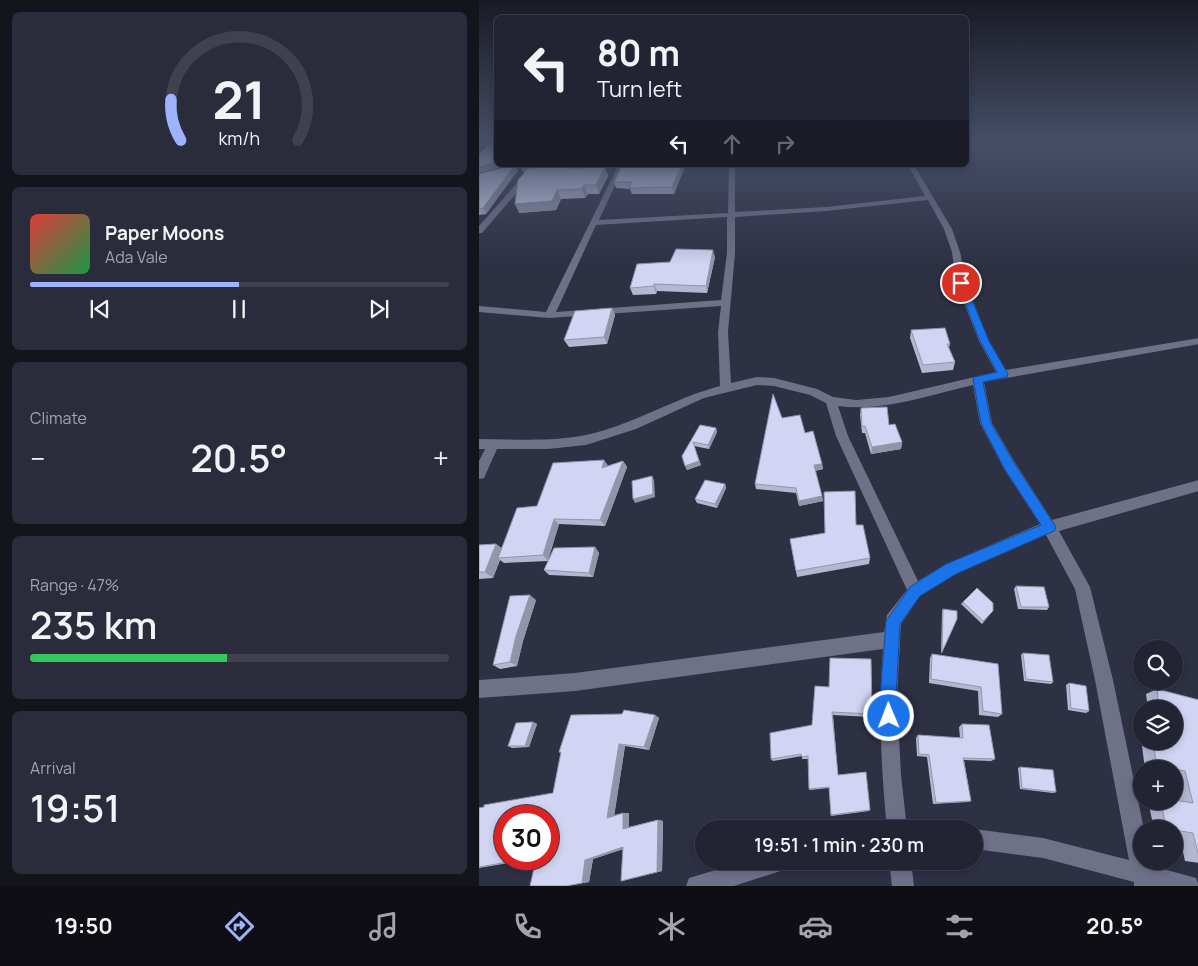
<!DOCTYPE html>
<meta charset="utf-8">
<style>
:root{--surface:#222433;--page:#2a2c3b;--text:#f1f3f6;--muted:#a2a4ac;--line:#3f414e;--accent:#9db4fd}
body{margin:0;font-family:Manrope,sans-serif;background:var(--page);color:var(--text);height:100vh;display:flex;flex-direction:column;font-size:19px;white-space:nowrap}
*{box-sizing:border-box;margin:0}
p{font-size:16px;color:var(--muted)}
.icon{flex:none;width:28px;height:28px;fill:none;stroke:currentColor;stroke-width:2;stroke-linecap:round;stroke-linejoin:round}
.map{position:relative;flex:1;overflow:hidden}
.sheet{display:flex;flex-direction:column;gap:12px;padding:12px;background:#13141c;width:479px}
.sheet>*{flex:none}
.guide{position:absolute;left:15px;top:15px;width:475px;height:152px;border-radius:8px;box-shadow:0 2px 8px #0003,0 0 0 1px var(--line);background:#222433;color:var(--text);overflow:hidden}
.tools{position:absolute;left:654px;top:640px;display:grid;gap:10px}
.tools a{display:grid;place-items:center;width:50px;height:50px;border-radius:50%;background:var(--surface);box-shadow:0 2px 8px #0003,0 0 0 1px var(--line);font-size:25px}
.speed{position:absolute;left:15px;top:805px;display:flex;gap:10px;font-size:25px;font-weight:700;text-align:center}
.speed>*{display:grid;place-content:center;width:65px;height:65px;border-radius:50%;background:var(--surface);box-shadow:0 2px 8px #0003,0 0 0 1px var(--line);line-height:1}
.speed .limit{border:8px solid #d22;background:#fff;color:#111}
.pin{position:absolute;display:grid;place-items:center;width:42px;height:42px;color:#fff;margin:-21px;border:2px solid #fff;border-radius:50%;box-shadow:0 1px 5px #0007}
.me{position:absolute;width:55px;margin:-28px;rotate:359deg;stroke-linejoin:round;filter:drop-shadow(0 0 4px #0008)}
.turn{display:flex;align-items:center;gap:18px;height:105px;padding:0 20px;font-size:22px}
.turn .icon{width:65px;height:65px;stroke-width:2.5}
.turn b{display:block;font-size:35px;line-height:42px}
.lanes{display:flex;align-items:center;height:48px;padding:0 20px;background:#0003;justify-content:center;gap:25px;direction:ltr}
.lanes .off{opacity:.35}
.big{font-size:38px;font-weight:600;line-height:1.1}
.sheet .tile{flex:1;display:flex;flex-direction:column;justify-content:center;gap:8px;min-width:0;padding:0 18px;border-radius:8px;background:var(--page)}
.sheet .dial{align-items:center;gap:0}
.dial svg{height:130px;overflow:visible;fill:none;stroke:var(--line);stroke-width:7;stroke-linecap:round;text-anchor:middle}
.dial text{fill:var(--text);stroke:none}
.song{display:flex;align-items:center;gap:15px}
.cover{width:60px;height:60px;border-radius:8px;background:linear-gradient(135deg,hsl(0 70% 55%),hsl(140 70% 35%))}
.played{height:5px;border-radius:2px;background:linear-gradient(90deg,var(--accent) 50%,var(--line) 50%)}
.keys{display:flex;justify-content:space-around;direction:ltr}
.heat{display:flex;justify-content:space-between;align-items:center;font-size:28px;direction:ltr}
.charge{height:8px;border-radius:4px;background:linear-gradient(90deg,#34c759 47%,var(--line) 0)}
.trip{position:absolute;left:216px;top:820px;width:288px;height:50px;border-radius:25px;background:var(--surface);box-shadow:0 2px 8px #0003,0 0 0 1px var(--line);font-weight:600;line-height:50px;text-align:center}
.tabs{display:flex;height:80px;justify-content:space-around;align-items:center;background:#0e0e14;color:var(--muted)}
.tabs .icon{width:35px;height:35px}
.tabs .current{color:var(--accent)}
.tabs b{font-size:22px;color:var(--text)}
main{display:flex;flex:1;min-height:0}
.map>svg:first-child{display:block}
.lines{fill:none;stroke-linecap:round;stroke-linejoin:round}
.minor{fill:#6e7188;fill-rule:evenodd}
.wall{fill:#b4b7d1}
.shaded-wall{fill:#9295aa}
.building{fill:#d1d5f3;stroke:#9295aa}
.route{fill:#1a73e8;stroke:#114b97}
</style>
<main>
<section class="sheet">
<div class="tile dial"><svg viewBox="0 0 100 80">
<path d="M14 69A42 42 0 1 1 86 69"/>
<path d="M14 69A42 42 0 0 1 8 44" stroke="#9db4fd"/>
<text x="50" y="56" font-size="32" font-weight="700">21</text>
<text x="50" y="72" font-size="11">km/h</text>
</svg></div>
<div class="tile">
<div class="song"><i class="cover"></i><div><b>Paper Moons</b><p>Ada Vale</p></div></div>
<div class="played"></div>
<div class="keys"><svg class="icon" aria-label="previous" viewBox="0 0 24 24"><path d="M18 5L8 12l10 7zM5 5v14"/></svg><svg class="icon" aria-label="pause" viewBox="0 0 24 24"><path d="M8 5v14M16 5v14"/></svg><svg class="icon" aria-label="next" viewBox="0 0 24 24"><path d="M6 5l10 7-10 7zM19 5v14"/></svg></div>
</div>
<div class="tile"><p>Climate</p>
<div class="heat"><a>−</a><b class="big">20.5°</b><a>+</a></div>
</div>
<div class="tile"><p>Range · 47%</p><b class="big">235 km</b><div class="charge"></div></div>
<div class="tile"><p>Arrival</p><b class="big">19:51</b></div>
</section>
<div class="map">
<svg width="720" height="886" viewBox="0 0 720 886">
<rect width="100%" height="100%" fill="#2e3044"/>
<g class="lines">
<!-- minor -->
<g class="minor">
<polygon points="37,165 46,165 29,172 0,179 0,175"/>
<polygon points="54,165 60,165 54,174 3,233 0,233 0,226"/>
<path d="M137 165H143V170L120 220 249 213 250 165H256V212L347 207 446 196 429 165H435L473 229 481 252 487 283 510 341 527 370 720 338V344L505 382 513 423 535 461 573 520 720 480V491L580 531 611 587 634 680 665 829H662V861H672L673 866 717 878 720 886H655V882L564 858 495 849V829L564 838 650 860 616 680 596 589 567 535 477 574 441 596 422 624 418 697 422 775 428 829H408C402 768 399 709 404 649L96 691 0 698V680L96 673 405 632 408 615 428 590 357 436 347 403 331 395 295 386 278 385 225 398 157 429 107 445 69 449H18L5 478 0 479V461L6 449H0V439C35 439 73 442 107 435 154 425 195 398 241 386L239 332 242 306 70 318 0 312V306L67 312 137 170ZM449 200 465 229 473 252 477 283 500 341 517 372 410 397 377 400 354 397 338 389 295 378 278 377 252 383 249 332 256 253V217L347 211ZM248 217V253L242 300 77 312 117 225ZM494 385 501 423 525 469 561 524 467 564 439 581 369 436 359 406C405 412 450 395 494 385Z"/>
<polygon points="219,165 216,167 187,169 184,167 187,165"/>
<polygon points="267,861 314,861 311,868 255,886 207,886 210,878"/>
<polygon points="410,861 432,861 435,886 413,886"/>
</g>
</g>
<!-- wall -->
<g class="wall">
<polygon points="43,165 54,165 50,168 59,168 57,165 102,165 101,167 95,167 95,168 126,167 129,176 120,194 109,194 106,198 82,199 77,210 40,213 45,173 42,168"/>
<polygon points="205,169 195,194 153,194 151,189 137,188 135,182"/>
<polygon points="39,170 7,214 0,215 0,174"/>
<polygon points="236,257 228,293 178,291 177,294 154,295 151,288 191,262"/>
<polygon points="133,308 136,315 128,344 90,347 85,340"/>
<polygon points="432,330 471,344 470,348 476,362 474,370 443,373 431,338"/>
<polygon points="382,408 410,425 423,442 422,449 392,454 386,433 383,433 381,415"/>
<polygon points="303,418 326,433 343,464 344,469 336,471 343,496 344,501 320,506 317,493 277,489 276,484"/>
<polygon points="221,425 237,428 238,432 230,449 215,446 222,465 208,470 203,456"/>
<polygon points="125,460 129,466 144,461 148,467 126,526 80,524 69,560 116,547 120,553 114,577 70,575 65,570 69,561 25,563 21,560 14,578 0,579 0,545 17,544 22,548 58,506"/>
<polygon points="246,484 247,488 238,508 218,503 216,499"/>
<polygon points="377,525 391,558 390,564 318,577 311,539 346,533"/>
<polygon points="537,586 570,607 568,610 539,609 535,589"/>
<polygon points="57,600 44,641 38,666 21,669 14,665"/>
<polygon points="484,602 514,611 503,624 482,604"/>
<polygon points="464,609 478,619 462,654 463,612"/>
<polygon points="544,653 574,682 572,684 545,681 542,655"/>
<polygon points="453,654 519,664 523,714 519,717 500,715 499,691 450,683 451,658"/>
<polygon points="590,683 610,711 607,713 589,710 587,685"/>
<polygon points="336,686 393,714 392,717 354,715 359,775 391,810 390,811 352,816 350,788 331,790 330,789 330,759 323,759 323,756 294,761 292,759 333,725"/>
<polygon points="678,689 720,700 720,863 706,861 700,833 695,833 695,829 675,829 669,801 700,801 695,779 695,769 666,769 663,746 673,743 673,741 695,741 695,709 669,709 667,694"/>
<polygon points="176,715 180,718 170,750 146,746 135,815 150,813 150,827 179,820 184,821 183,871 142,881 144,849 114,859 110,882 87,886 69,816 26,859 52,859 0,868 0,808 74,793 82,753 80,752"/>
<polygon points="54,722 58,724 50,747 33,748 29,746"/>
<polygon points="483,724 516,759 512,761 485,760 492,801 489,802 454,804 448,757 438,756 437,738 439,735 481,738 480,727"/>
<polygon points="541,767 577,792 574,793 541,789 539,768"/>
</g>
<!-- shaded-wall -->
<g class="shaded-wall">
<polygon points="18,162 18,165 30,165 0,173 0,167"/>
<polygon points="36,165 39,170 7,214 4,208"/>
<polygon points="45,165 53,165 45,173 42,168"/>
<polygon points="203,165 204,165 205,169 195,194 193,187"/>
<polygon points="126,167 129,176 120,194 117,185"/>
<polygon points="105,185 109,194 106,198 103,189"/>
<polygon points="78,190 82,199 77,210 40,213 36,204"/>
<polygon points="234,250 236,257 228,293 227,286"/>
<polygon points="175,284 178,291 177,294 175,286"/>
<polygon points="133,308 136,315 128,344 125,337"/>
<polygon points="237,428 238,432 230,449 229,445"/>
<polygon points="423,442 422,449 392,454 393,447"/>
<polygon points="125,460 129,466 123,468"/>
<polygon points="144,461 148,467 126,526 121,520"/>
<polygon points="220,461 222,465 208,470 206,466"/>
<polygon points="343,464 344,469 335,471 335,465"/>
<polygon points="173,476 175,480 176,497 156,503 154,499"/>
<polygon points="246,484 247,488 238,508 236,504"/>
<polygon points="343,496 344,501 320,506 320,501"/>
<polygon points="75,519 80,524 69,561 64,555"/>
<polygon points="17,544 25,550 19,558 21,560 14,578 6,572"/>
<polygon points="116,547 120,553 114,577 110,573"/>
<polygon points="51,595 57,600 44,641 38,666 31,662 37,636"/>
<polygon points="176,715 180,718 170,750 165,747"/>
<polygon points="54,722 58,724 50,747 46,746"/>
<polygon points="140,744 146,746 135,818 128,818"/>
<rect x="144" y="813" width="6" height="16"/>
<polygon points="179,820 184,821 183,871 142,881"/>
<polygon points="144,847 151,847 114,859 110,882 103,883 106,860"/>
</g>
<!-- building -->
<g class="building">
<polygon points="12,142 18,142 18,162 0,167 0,154"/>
<polygon points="34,165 36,165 4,208 0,209 0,174"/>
<polygon points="170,165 203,165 193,187 150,188 153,182 135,182 142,167"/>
<polygon points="95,166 94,168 126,167 117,185 105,185 103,189 78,190 73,201 36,204 39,180 50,168"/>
<polygon points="197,249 234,250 227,286 175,284 175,286 151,288 158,264 191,262"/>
<polygon points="133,308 125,337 85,340 96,311"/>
<polygon points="466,328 471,344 468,344 476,362 444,365 432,330"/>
<polygon points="294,394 303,418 321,415 326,433 334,431 343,464 335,465 343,496 320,501 317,488 276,484"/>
<polygon points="408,407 410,425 416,424 423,442 393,447 386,426 383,426 382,408"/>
<polygon points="221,425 237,428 229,445 214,442 220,461 206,466 203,456"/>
<polygon points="125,460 123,468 144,461 121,520 75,519 64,555 19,558 38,508 58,506 74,463"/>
<polygon points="173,476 174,494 154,499 153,481"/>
<polygon points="226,480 246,484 236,504 216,499"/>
<polygon points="376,491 377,525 384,525 391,558 317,571 311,539 346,533 345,492"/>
<polygon points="17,544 6,572 0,572 0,545"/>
<polygon points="116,547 110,573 65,570 75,548"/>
<polygon points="537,586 565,587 570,607 542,607"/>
<polygon points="498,588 514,603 514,611 504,621 484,602"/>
<polygon points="51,595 37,636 31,662 14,665 31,596"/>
<polygon points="464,609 478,611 478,619 463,652"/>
<polygon points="544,653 570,655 574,682 547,679"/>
<polygon points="453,654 519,664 523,714 504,711 502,687 452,679"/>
<polygon points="351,658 392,659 393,714 353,712 359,775 387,772 391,810 352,815 350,787 330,789 329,756 323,757 322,754 292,759 291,733 333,725 336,686 350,687"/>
<polygon points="590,683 607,686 610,711 592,708"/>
<polygon points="678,689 720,700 720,857 714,833 695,830 695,829 687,828 682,801 695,801 695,800 714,803 706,771 678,766 674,743 685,745 685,741 695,741 695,709 680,709"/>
<polygon points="145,710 176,715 165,747 140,744 128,818 144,813 144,829 179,820 178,872 142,881 144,847 106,860 103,883 87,886 51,886 57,859 69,859 69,816 26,816 26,859 46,859 0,867 0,808 5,807 5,805 74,793 82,752 80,752 92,715 143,714"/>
<polygon points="54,722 46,746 29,746 37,723"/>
<polygon points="483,724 510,725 516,759 484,758 492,801 457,803 450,755 440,754 439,735 484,738"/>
<polygon points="541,767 574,770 577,792 543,788"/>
</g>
<!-- sky -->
<linearGradient id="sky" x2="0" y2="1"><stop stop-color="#191a25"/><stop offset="0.53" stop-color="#464e67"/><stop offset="1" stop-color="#464e67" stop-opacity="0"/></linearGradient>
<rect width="720" height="266" fill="url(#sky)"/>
<!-- route -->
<polygon class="route" points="479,281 486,283 510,341 529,374 528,377 504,382 512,423 534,461 577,527 575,531 477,574 441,596 421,624 417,697 418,716 416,722 410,724 404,722 402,716 401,697 407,621 431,587 467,564 562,525 525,468 502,423 494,379 495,377 518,372 501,341 478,283"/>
</svg>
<div class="tools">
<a><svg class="icon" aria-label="search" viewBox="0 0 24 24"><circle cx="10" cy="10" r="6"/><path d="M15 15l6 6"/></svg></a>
<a><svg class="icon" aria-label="layers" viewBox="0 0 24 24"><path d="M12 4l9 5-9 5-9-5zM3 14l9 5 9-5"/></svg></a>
<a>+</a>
<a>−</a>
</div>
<div class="speed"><div class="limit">30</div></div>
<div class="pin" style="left:482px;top:283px;background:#d93025"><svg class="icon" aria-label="arrive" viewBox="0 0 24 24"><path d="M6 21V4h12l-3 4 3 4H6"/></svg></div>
<svg class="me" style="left:410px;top:716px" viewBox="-20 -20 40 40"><circle r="17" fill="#1a73e8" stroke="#fff" stroke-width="3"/><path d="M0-11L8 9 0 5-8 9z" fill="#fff"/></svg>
<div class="trip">19:51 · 1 min · 230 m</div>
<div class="guide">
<div class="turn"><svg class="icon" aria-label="left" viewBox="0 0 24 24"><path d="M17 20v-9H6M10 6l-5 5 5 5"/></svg><div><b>80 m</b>Turn left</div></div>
<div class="lanes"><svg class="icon" aria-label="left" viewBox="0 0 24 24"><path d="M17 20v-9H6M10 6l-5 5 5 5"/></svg><svg class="icon off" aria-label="ahead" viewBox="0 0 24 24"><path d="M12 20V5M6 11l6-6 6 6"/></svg><svg class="icon off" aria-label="right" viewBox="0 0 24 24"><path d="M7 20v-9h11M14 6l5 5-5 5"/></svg></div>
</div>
</div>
</main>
<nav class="tabs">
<b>19:50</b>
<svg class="icon current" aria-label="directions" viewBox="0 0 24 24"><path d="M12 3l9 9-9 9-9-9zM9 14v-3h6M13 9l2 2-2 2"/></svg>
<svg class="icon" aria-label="music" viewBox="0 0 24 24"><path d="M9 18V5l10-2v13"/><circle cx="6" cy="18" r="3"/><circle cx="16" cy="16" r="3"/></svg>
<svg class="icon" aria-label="phone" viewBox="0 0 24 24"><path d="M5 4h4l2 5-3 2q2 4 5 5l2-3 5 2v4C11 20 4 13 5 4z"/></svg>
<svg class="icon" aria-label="climate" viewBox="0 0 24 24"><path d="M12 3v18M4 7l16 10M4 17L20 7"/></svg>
<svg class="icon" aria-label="car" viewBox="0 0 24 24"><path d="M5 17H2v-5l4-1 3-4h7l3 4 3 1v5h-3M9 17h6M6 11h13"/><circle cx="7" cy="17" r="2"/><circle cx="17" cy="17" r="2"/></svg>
<svg class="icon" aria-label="filters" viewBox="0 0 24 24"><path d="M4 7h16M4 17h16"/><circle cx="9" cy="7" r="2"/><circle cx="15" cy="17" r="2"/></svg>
<b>20.5°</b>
</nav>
